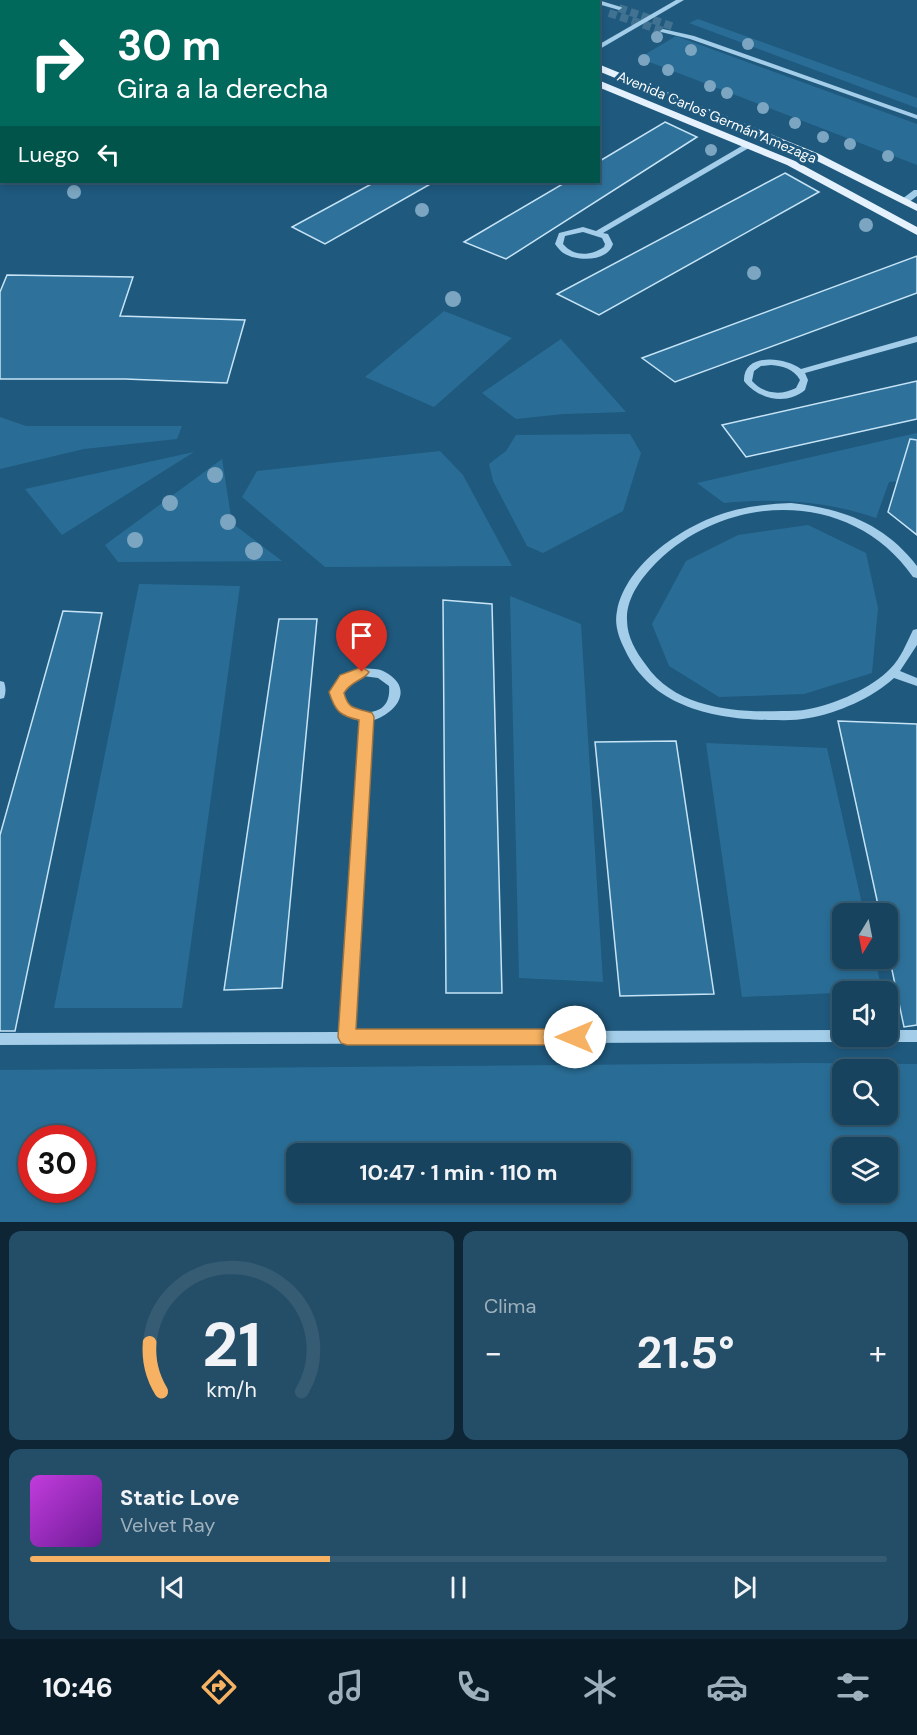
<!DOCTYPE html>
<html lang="es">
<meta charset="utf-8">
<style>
:root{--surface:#17435e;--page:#244e67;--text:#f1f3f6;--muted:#9eb0bc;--line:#365c73;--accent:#f6b262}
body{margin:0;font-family:"DM Sans",sans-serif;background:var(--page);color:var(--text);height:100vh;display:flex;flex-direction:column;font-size:22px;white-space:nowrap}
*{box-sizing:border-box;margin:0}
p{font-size:20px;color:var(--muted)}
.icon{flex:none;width:33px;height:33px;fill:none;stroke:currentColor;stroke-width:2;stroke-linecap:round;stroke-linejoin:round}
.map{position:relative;height:1222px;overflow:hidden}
.details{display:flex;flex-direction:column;gap:9px;padding:9px;background:#0d2534;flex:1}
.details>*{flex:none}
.guide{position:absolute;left:0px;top:0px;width:600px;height:183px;box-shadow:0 3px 9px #0003,0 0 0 2px var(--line);background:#00695c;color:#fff;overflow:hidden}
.needle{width:39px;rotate:190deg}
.controls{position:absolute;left:832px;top:903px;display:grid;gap:12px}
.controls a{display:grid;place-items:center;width:66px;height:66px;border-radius:12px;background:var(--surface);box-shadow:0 3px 9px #0003,0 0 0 2px var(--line);font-size:30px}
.speed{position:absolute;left:18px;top:1125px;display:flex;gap:12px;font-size:30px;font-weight:700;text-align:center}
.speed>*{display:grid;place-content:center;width:78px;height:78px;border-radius:50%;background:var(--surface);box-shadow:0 3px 9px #0003,0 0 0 2px var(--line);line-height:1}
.speed .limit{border:9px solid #d22;background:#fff;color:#111}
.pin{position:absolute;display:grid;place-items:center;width:51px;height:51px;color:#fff;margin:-62px -26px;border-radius:50% 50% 50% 0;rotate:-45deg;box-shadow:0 0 6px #0007}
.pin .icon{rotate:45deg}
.me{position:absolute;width:66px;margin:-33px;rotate:270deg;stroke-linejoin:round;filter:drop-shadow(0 0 4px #0008)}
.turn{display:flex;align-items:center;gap:21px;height:126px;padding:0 18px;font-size:27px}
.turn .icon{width:78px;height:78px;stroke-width:2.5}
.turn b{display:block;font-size:42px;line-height:51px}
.then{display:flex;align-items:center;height:57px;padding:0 18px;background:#0003;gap:12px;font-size:22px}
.big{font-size:45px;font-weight:700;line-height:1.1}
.details .card{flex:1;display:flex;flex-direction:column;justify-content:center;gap:9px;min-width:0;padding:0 21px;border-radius:12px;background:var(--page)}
.details .dial{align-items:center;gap:0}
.dial svg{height:156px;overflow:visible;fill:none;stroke:var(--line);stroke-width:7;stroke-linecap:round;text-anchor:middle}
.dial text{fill:var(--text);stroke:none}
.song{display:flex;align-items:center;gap:18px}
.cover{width:72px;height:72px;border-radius:9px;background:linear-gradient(135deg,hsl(290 70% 55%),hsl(280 70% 35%))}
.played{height:6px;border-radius:3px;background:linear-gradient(90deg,var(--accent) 35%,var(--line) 35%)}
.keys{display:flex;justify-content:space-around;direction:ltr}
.heat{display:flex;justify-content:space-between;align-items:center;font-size:33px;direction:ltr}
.details .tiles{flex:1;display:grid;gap:9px;grid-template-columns:1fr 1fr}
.card:last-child{grid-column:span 2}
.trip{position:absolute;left:286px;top:1143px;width:345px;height:60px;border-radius:12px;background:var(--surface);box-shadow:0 3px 9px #0003,0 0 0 2px var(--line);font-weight:700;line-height:60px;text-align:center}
.tabs{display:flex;height:96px;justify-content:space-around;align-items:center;background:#091b26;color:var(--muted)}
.tabs .icon{width:42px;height:42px}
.tabs .active{color:var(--accent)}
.tabs b{font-size:27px;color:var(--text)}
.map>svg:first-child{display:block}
.green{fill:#296d96;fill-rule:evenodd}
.building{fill:#2e729c;stroke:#c6e4f6;stroke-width:1.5}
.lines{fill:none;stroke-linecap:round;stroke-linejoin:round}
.minor-tunnel{stroke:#417291;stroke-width:8;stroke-dasharray:8 4;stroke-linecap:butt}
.minor{fill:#a3cde8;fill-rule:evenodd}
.major{fill:#e5f2fd;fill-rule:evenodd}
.tree{fill:#7ba5c0}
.route{fill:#f6b262;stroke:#a07440;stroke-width:1.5}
.labels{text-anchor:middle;stroke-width:6;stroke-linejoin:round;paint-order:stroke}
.far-street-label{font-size:14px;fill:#fff;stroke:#1f597e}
</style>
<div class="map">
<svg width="917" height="1222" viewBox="0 0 917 1222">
<rect width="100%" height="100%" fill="#1f597e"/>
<!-- green -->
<g class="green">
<polygon points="698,19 917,98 917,108 689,23"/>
<polygon points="676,36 917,124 917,165 639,58"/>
<polygon points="444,311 512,338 434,407 365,377"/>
<polygon points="561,339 626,412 563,414 516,419 482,393"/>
<polygon points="0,417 26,426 182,426 177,439 84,449 0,469"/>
<path d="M917 433V479L889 482 876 518C827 501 776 498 724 503L697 483Z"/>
<polygon points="630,434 641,453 623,511 543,553 527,546 493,481 489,464 506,451 516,435"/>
<polygon points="440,451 463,475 512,566 325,567 242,497 257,471"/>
<polygon points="194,452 62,535 25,489"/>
<polygon points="222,459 232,523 282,561 118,562 105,545"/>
<polygon points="808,525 866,553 878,608 872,673 804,694 719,697 669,666 652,624 686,561 738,535"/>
<polygon points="139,584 240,586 182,1008 54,1008"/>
<polygon points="510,596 581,624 603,982 519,978"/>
<polygon points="706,743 827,748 864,913 843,914 843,958 875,959 882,991 742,997"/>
<path d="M806 1063 917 1064V1222H0V1070ZM843 1070H888V1114H843ZM32 1138H82V1190H32ZM843 1148H888V1192H843ZM297 1154H621V1192H297Z"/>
</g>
<!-- building -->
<g class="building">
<polygon points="665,122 697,137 506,259 464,242 566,182 598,182 598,162"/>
<polygon points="785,173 819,192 599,315 557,294"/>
<polygon points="375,182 434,182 325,244 292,227"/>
<polygon points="917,256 917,293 675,382 642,358"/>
<polygon points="7,275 133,277 120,316 245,320 227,383 125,379 0,379 0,292"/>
<polygon points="917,381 917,419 746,457 722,425"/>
<polygon points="910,439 917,440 917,535 888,512"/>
<polygon points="443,600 492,604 502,993 446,993"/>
<polygon points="63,611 102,613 15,1031 0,1031 0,835"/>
<polygon points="279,619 317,619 282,988 224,990"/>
<polygon points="838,721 917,724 917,1025 904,1027 888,951 888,914 880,914"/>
<polygon points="676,741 714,994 620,996 595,742"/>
</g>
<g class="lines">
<!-- minor-tunnel -->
<g class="minor-tunnel">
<polyline points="619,8 674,27"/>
<polyline points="609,13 663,31"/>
</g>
<!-- minor -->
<g class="minor">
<polygon points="24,0 30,0 31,2 25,2"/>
<polygon points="60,0 67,0 58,2"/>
<polygon points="344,0 351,0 342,2"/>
<polygon points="598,0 621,7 622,8 619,10 598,4 598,2 595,2"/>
<polygon points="676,0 684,0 598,50 598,45"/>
<polygon points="663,29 694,36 917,115 917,119 690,39 661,32 660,31"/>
<path d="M747 143 754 145 603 233 608 234 613 244C608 261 579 262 565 254 561 252 558 248 555 244L559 233 583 227 596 231ZM583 232 602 238 605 244 604 247C591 256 574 257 563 244L565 236Z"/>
<polygon points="914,190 917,190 917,196 908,203 902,203 902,199"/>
<path d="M917 336V342L805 373 808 380 805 390C786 406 758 399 744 381 743 352 785 357 801 369ZM771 365C783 366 794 369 800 380L796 388C780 396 764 394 752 381L754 371 761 366Z"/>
<path d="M791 503C839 508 881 522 913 561L917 566V578L913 577C853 490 731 491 658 561 643 576 626 597 627 620 627 637 636 652 646 665 675 708 735 713 782 711 791 711 800 711 809 709 834 705 873 687 890 669 901 658 906 644 913 630L917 629V645L900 671 917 678V686L894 678C872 698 838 713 809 718 795 721 781 720 768 720 712 719 651 706 625 650 619 638 614 625 617 611 626 563 684 525 728 512 748 506 769 504 791 503Z"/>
<path d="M362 668C369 669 379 668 385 672 415 688 397 714 371 721L354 1032 843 1030V1036H849L848 1040 843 1042 0 1045V1033L341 1032 360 721C356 720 350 718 346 716 330 707 327 685 343 675 348 672 356 670 362 668ZM363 676 378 678 389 686C394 738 304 700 363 676Z"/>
<path d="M0 681 4 682C6 687 6 693 4 698L0 699Z"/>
<polygon points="888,1030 917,1030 917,1042 888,1042 883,1040 882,1036 888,1036"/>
</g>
<!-- major -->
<g class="major">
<polygon points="389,0 401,0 402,2 390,2"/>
<polygon points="426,0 438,0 439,2 427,2"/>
<polygon points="598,64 817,153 917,204 917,211 809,157 598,71"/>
<polygon points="598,80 795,161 917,227 917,235 787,165 598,87"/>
</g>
</g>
<!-- trees -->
<g class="tree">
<circle cx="657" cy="37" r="6"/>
<circle cx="748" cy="44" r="6"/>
<circle cx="691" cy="50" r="6"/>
<circle cx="644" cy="60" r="6"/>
<circle cx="668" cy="70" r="6"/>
<circle cx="710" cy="86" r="6"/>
<circle cx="727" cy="93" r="6"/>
<circle cx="763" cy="108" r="6"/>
<circle cx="795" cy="123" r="6"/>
<circle cx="823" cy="137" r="6"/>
<circle cx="850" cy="144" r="6"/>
<circle cx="711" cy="150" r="6"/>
<circle cx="888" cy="156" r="6"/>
<circle cx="74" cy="192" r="7"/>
<circle cx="422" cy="210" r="7"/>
<circle cx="866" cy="225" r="7"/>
<circle cx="754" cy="273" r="7"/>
<circle cx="453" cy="299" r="8"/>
<circle cx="215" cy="475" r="8"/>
<circle cx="170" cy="503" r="8"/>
<circle cx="228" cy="522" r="8"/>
<circle cx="135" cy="540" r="8"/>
<circle cx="254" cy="551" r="9"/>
</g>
<!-- route -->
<path class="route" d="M362 667 369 672C363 681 352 680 344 693 349 711 355 707 372 713L374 717 356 1029H575L581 1031 584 1037 581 1042 575 1045H347L341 1043 338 1037 359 720C340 716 335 711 329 692L340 675Z"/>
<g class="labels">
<!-- far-street labels -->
<g class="far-street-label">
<text transform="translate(717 117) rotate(23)" y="5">Avenida Carlos Germán Amezaga</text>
</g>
</g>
</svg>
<div class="controls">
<a><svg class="needle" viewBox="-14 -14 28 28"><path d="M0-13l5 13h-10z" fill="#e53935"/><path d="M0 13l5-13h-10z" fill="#9eb0bc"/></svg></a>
<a><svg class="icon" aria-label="sound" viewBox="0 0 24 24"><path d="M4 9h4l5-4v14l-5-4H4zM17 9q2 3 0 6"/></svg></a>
<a><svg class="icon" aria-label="search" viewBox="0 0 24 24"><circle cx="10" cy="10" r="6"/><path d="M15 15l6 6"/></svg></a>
<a><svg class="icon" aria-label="layers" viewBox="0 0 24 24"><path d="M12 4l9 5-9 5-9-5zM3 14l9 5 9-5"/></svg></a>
</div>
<div class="speed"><div class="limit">30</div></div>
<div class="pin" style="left:362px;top:672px;background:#d93025"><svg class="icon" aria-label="arrive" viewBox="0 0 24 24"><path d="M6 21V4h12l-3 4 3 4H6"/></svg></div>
<svg class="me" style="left:575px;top:1037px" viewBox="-20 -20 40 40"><circle r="19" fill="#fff"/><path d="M0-13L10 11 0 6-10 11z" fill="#f6b262"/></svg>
<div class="trip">10:47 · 1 min · 110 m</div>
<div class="guide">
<div class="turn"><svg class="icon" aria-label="right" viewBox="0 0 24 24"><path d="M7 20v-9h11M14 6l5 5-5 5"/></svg><div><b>30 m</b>Gira a la derecha</div></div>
<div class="then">Luego<svg class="icon" aria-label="left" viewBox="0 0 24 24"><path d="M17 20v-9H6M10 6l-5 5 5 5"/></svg></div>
</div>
</div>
<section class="details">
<div class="tiles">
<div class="card dial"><svg viewBox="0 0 100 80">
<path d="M14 69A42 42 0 1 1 86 69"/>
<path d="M14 69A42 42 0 0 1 8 44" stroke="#f6b262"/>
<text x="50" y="56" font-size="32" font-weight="700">21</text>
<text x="50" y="72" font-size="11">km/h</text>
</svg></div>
<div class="card"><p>Clima</p>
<div class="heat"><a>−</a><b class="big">21.5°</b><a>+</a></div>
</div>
<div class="card">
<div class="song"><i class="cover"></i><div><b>Static Love</b><p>Velvet Ray</p></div></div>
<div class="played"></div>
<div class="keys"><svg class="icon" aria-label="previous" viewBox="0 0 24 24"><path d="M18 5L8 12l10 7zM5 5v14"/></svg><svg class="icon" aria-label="pause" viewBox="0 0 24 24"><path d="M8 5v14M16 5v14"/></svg><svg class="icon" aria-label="next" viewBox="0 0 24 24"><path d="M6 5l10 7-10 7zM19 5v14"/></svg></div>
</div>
</div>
</section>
<nav class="tabs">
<b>10:46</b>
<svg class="icon active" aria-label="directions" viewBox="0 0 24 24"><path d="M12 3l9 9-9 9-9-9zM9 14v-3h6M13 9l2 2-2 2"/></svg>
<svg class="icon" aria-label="music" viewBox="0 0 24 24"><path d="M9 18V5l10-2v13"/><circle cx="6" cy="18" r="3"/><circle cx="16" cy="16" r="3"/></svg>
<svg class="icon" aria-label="phone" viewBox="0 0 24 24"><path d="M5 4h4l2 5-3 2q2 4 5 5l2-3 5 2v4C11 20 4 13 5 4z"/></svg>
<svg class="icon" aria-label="climate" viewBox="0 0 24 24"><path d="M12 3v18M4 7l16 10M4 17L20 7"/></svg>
<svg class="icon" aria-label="car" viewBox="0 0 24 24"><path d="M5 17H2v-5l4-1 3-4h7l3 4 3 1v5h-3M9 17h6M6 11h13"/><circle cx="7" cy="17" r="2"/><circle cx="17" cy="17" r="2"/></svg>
<svg class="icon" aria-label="filters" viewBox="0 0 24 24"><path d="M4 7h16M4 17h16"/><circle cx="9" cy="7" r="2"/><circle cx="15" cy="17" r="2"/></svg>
</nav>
